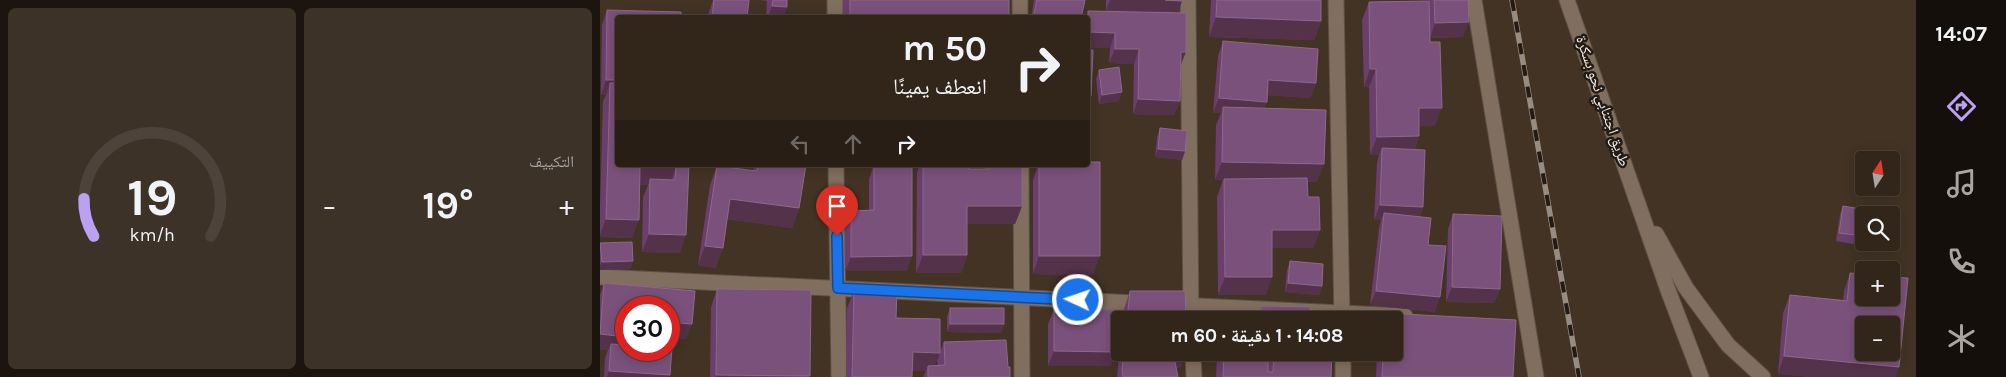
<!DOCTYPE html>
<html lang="ar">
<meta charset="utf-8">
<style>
:root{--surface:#32261b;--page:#3d3228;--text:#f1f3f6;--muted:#a8a5a3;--line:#4d433a;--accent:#bca0f2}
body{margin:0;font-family:Karla,"Noto Naskh Arabic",sans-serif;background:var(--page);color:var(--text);direction:rtl;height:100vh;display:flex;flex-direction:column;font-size:19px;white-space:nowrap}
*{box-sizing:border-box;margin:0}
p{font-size:16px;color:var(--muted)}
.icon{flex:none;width:28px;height:28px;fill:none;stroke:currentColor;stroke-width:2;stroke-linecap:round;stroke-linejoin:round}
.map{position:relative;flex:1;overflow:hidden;direction:ltr}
.panel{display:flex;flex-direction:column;gap:8px;padding:8px;background:#1c150f;width:600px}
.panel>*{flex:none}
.guide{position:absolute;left:15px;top:15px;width:475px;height:152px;border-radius:5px;box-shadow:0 2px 12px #0003,0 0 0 1px var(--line);direction:rtl;background:#32261b;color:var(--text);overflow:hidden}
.needle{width:32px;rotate:12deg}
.buttons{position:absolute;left:1255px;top:151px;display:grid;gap:10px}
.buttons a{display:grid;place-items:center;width:45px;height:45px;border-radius:5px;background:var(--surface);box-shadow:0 2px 12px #0003,0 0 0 1px var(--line);font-size:25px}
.speed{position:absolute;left:15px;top:296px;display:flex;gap:10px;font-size:25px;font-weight:700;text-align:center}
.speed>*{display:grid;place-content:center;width:65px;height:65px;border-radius:50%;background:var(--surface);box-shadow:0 2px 12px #0003,0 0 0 1px var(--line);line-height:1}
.speed .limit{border:8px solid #d22;background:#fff;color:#111}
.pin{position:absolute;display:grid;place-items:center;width:42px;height:42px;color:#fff;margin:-51px -21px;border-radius:50% 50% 50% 0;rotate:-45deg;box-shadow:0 0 5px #0007}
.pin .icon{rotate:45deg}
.me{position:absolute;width:55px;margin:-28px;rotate:273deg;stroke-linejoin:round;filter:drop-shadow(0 0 4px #0008)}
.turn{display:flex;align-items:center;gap:18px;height:105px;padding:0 20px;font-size:22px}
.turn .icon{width:65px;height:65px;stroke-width:2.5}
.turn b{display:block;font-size:35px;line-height:42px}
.lanes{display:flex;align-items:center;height:48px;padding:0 20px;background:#0003;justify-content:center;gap:25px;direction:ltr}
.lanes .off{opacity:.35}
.big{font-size:38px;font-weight:700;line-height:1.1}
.panel .widget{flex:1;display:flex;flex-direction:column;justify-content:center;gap:8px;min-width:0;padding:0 18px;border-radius:8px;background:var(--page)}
.panel .dial{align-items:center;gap:0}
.dial svg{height:130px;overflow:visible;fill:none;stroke:var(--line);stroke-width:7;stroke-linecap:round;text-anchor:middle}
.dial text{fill:var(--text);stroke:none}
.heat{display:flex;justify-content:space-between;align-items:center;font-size:28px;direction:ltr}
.panel .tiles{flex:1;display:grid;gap:8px;grid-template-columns:repeat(2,1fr)}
.trip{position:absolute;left:511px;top:311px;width:292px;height:50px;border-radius:5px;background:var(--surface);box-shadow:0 2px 12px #0003,0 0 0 1px var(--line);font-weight:700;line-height:50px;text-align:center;direction:rtl}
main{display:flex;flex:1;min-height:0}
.dock{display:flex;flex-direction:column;width:90px;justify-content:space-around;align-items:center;background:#140f0b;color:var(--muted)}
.dock .icon{width:35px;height:35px}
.dock .selected{color:var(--accent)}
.dock b{font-size:22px;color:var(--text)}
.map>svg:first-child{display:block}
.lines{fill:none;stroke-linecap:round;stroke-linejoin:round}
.street-casing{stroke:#5e5145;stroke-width:17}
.secondary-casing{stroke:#5e5145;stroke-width:17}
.street{stroke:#806e5e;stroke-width:15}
.secondary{stroke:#806e5e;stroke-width:15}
.rail-casing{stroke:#988b7f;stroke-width:5.5}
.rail{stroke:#231c16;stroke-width:4;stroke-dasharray:11;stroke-linecap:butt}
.wall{fill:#6a3e6d;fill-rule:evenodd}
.shaded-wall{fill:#54324a}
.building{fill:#7a517a;stroke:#8d698a;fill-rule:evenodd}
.route-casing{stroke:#114b97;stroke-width:12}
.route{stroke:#1a73e8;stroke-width:9}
.labels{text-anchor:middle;stroke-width:5;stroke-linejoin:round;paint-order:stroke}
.street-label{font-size:15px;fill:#f6ece3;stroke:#231c16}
</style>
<main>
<nav class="dock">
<b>14:07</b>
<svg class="icon selected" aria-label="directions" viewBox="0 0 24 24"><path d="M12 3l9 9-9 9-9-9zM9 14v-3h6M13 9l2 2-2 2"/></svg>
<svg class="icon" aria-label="music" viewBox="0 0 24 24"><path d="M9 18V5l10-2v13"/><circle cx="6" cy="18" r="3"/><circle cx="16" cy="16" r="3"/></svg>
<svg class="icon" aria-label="phone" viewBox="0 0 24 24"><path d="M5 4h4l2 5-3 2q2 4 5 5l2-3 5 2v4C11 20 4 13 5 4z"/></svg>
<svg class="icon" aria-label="climate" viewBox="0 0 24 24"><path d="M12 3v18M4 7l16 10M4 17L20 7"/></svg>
</nav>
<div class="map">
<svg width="1316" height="377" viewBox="0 0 1316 377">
<rect width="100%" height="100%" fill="#423324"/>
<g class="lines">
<defs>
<g id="street">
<polyline points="235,0 235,18"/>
<polyline points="420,0 420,18"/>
<polyline points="588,0 591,320"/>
<polyline points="736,0 742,320"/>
<polyline points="236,165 239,377"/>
<polyline points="421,165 422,377"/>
<polyline points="0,277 805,316"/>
<polyline points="593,352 594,377"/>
<polyline points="743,352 743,377"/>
</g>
<g id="secondary">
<polyline points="874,0 936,377"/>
<polyline points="967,0 1068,290 1101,377"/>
<polyline points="1056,234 1086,288 1128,345 1163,377"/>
</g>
</defs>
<!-- street casing -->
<use href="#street" class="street-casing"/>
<!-- secondary casing -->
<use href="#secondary" class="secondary-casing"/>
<!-- street -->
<use href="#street" class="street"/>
<!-- secondary -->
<use href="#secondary" class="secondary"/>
<defs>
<polyline id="rail" points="912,0 979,377"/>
</defs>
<!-- rail casing -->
<use href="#rail" class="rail-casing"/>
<!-- rail -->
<use href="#rail" class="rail"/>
</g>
<!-- wall -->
<g class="wall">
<polygon points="113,0 147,0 147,18 107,18"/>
<polygon points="160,0 187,0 187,7 183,18 166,18 167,1"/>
<rect x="243" y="0" width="166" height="18"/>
<polygon points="434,0 485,0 481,18 431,18"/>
<polygon points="506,0 582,0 578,13 581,66 580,101 574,115 533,114 534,64 509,63 510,48 488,47 488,18 486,18 488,11 520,12 506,11"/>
<polygon points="611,0 721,0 721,21 714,40 609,37"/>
<polygon points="829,0 868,0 863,37 830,38 835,126 819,126 819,136 815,149 823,207 820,216 828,245 835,312 770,305 779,228 781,220 774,220 777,163 779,155 770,155 769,87 764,87 762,20 769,2 829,1"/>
<polygon points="7,10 18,165 89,165 80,253 42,252 43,197 48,185 40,185 32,238 0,237 0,207 3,101 6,95 1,95 2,25"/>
<polygon points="623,41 716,83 710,98 667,95 667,102 664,108 717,182 707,182 708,197 720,230 713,248 672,248 666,295 618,295 617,197 623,180 615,180 616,125 621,113 613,113 618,56"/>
<polygon points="499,70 519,101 499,104 496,79"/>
<polygon points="560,128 585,151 582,160 555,157 557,137"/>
<polygon points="139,165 207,165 207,167 205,166 199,208 192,228 127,219 116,268 98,265 110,185 117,166 153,171 154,167"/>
<path d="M243 165H422V206L415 224H367V255L361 273H316L317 173 319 166H312L307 271H245V225L251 211 269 210V179L273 167H243ZM369 166H385L384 169H369Z"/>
<polygon points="438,165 488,165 493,275 433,274 433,180"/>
<polygon points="1243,206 1263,236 1259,245 1236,241 1240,214"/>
<polygon points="853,214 900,289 894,303 846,302 848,229"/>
<polygon points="0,243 33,261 30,269 0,270"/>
<polygon points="690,261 722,286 719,295 685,292 687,270"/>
<polygon points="1250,273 1296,377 1212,377 1178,374 1183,313 1190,295 1243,300 1244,291"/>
<polygon points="4,283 86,339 77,338 77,341 71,356 69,377 4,377 5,358 8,350 0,350 0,295"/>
<polygon points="117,289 209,377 110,377 111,307"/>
<polygon points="254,290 296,318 335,365 338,365 337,360 344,342 408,367 410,377 323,377 326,371 312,371 312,377 246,377 247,308"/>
<polygon points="530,291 586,320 522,320 524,309"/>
<polygon points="662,306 710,320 657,320"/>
<polygon points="350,308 404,324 401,333 347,332 347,317"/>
<polygon points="454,309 511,366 448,366 448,324"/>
<polygon points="785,313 913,377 776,377 777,352 795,352 795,320 783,320"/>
<polygon points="520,344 520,352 586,352 581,367 576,368 578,377 517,377"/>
<polygon points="732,352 731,377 616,377 617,353"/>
</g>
<!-- shaded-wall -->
<g class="shaded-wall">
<polygon points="510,0 565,0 582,1 577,16 506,11"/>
<polygon points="172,6 187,7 183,18 168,18"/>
<polygon points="616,17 721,21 714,40 609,37"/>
<polygon points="869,22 863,37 830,38 835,23"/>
<polygon points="488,32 515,33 510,48 488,47"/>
<polygon points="515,49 539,49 534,64 509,63"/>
<polygon points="581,52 586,52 580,67"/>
<polygon points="770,69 776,69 769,87 764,87"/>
<polygon points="6,80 18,80 18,95 10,83 6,95 1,95"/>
<polygon points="668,80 716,83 710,98 663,95"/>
<polygon points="522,92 519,101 499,104 502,95"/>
<polygon points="488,96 491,96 488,105"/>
<polygon points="619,98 667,102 661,116 623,107 621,113 613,113"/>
<polygon points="538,99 580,101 574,115 533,114"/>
<polygon points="819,108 842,108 835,126 812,127"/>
<polygon points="819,136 813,154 782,148 779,155 770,155 777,137"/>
<polygon points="558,149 585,151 582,160 555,157"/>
<polygon points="622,162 724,164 717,182 615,180"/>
<polygon points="139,165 155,165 154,167"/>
<polygon points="244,165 273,165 273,167 243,167"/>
<polygon points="274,165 319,165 319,166 274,167"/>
<rect x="323" y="165" width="62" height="1"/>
<polygon points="40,166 76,167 70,185 50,179 48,185 34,185"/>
<polygon points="130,199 199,208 192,228 123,218"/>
<polygon points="780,205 823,207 818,221 784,213 781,220 774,220"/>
<polygon points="367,206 422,206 415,224 361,224"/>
<polygon points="6,219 39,220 32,238 0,237 0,235"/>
<polygon points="672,230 720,230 713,248 665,248"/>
<polygon points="49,234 86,235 80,253 42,252"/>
<polygon points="105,246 123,248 116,268 98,265"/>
<polygon points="323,255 367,255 361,273 316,273"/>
<polygon points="312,256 307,271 245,271 251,257"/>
<polygon points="439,256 500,256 493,275 433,274"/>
<polygon points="33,261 30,269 0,270 0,266 2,262"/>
<polygon points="625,277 672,277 666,295 618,295"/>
<polygon points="688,283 722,286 719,295 685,292"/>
<polygon points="852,287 900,289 894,303 846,302"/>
<polygon points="776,291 840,297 835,312 770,305"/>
<polygon points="79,323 92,324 86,339 74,338"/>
<polygon points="350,324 404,324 401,333 347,332"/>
<polygon points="0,334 26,337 26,350 69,350 69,341 77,341 72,356 10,350 11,344 8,350 0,350"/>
<polygon points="454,351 516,352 511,366 448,366"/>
<polygon points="313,352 340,353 333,371 328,366 326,371 306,371"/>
<polygon points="573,352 586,352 581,367 567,370"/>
<polygon points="664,352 672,352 670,359 662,359"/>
<polygon points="1184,356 1299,367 1296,377 1212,377 1178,374"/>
<polygon points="9,371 70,375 69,377 7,377"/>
<polygon points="116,375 210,376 116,377"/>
</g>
<!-- building -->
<g class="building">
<polygon points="114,0 149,0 147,18 112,18"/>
<polygon points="173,0 187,0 187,7 172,6"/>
<rect x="250" y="0" width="159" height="18"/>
<polygon points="437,0 485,0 481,18 433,18"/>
<polygon points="565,0 582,0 582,1"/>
<polygon points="617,0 721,0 721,21 616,17"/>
<polygon points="834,0 868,0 869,22 835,23"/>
<polygon points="829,1 830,42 840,42 842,108 819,108 819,136 777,137 776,69 770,69 769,2"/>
<polygon points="7,10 81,12 81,18 18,18 18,80 6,80"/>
<polygon points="488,11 586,13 586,52 581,52 580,101 538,99 539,49 515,49 515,33 488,32"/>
<polygon points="623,41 718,49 716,83 668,80 667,102 619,98"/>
<polygon points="488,50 493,50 491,96 488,96"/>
<polygon points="519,67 522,92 502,95 499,70"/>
<polygon points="10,83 18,83 18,165 89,165 86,235 49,234 50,179 75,180 76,167 40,166 39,220 6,219"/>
<polygon points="623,107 726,110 724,164 622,162"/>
<polygon points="560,128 587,131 585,151 558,149"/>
<polygon points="782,148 825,150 823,207 780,205"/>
<polygon points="488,162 500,162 500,256 439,256 439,165 488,165"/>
<polygon points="158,165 206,165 199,208 130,199 123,248 105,246 117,166 157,171"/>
<polygon points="274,165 312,165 312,256 251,257 251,211 274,210"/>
<polygon points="323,165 369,165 369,169 390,169 390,165 422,165 422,206 367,206 367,255 323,255"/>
<polygon points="707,178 708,197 719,197 720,230 672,230 672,277 625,277 624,179"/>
<polygon points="1243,206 1267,210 1266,215 1264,215 1264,230 1263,236 1239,233"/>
<polygon points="784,213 831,218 828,245 846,246 840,297 776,291"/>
<polygon points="853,214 902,216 900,289 852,287"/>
<polygon points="32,242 33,261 2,262 0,243"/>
<polygon points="690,261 723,264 722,286 688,283"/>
<path d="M1250 273 1264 274V298H1291V277L1308 278 1299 367 1184 356 1190 295 1247 301ZM1264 325H1291V352H1264Z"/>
<polygon points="4,283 95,291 92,324 79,323 77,341 69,341 69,308 26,308 26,337 0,334"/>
<polygon points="117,289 211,290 210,376 116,375"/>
<polygon points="254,290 297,290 296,318 340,319 340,353 313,352 312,377 252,377"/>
<polygon points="530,291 585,291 586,320 527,320"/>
<polygon points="662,306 710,307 710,320 662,320"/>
<rect x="350" y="308" width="54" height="16"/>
<polygon points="454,309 516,310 516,352 454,351"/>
<polygon points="785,313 916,320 913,377 782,377 783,352 795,352 795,320 785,320"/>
<polygon points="406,340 408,367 410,367 410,377 328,377 328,366 345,365 344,342"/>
<polygon points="11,344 26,345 26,350 69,350 69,347 72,347 70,375 9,371"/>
<polygon points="524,352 573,352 578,377 523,377 522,370"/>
<polygon points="624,352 668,352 668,372 673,372 674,352 732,352 731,377 623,377"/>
</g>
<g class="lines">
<defs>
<polyline id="route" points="237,236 238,288 478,300"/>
</defs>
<!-- route casing -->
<use href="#route" class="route-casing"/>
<!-- route -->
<use href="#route" class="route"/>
</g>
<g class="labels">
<!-- street labels -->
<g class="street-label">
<text transform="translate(1003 101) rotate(71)" y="5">طريق اجتنابي نحو بسكرة</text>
</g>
</g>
</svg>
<div class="buttons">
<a><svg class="needle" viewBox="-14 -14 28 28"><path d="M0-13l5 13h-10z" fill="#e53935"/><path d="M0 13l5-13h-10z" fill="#a8a5a3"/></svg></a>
<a><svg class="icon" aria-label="search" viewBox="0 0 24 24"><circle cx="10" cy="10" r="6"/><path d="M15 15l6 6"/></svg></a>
<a>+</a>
<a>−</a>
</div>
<div class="speed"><div class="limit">30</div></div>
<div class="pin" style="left:237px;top:236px;background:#d93025"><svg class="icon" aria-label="arrive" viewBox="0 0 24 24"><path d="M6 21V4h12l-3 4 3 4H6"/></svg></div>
<svg class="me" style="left:478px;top:300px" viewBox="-20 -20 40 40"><circle r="17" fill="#1a73e8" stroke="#fff" stroke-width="3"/><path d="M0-11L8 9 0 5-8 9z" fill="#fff"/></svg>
<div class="trip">14:08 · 1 دقيقة · 60 m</div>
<div class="guide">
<div class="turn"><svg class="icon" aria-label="right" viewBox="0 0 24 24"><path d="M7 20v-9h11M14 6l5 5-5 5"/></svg><div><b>50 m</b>انعطف يمينًا</div></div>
<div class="lanes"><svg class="icon off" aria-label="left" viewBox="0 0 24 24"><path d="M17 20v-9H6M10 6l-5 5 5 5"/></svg><svg class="icon off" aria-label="ahead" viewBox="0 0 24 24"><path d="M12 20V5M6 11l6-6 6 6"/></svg><svg class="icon" aria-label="right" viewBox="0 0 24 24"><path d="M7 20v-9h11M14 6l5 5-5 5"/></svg></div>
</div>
</div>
<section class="panel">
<div class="tiles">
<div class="widget"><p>التكييف</p>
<div class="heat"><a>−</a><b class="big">19°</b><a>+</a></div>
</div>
<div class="widget dial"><svg viewBox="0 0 100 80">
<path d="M14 69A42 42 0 1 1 86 69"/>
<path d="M14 69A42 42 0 0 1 8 46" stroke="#bca0f2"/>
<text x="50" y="56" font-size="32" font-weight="700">19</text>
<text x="50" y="72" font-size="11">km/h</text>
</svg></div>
</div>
</section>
</main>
